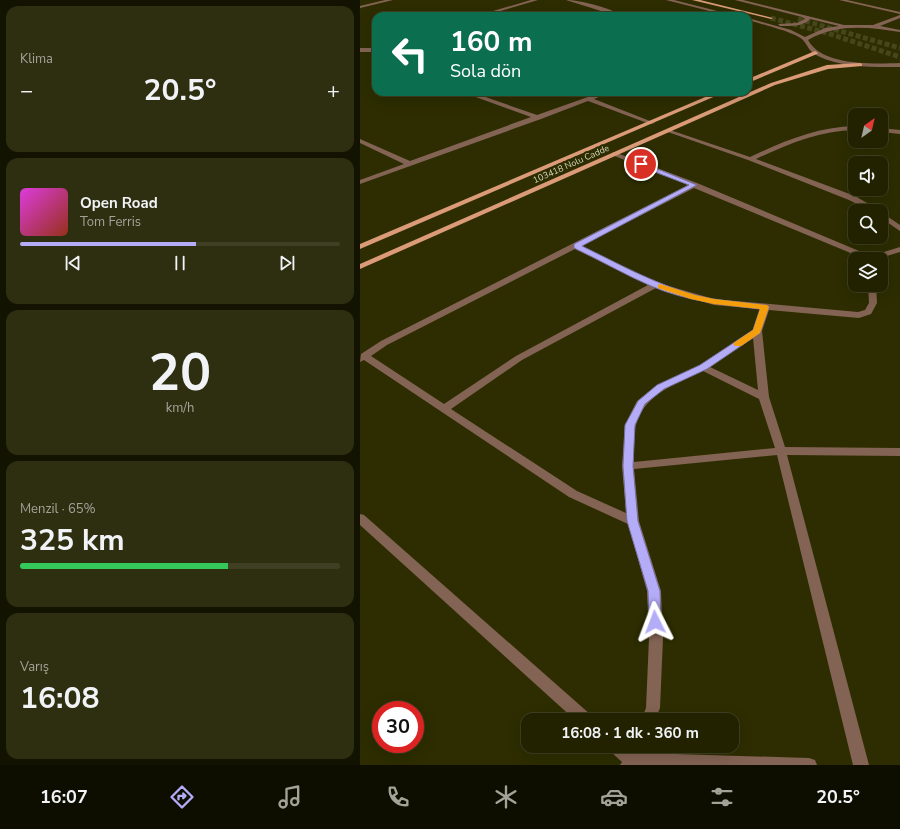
<!DOCTYPE html>
<html lang="tr">
<meta charset="utf-8">
<style>
:root{--surface:#222201;--page:#2e2f10;--text:#f1f3f6;--muted:#a2a499;--line:#3f3f23;--accent:#b5acf8}
body{margin:0;font-family:"Nunito Sans",sans-serif;background:var(--page);color:var(--text);height:100vh;display:flex;flex-direction:column;font-size:15px;white-space:nowrap}
*{box-sizing:border-box;margin:0}
p{font-size:13px;color:var(--muted)}
.icon{flex:none;width:22px;height:22px;fill:none;stroke:currentColor;stroke-width:2;stroke-linecap:round;stroke-linejoin:round}
.map{position:relative;flex:1;overflow:hidden}
.panel{display:flex;flex-direction:column;gap:6px;padding:6px;background:#131301;width:360px}
.panel>*{flex:none}
.guide{position:absolute;left:12px;top:12px;width:380px;height:84px;border-radius:12px;box-shadow:0 4px 16px #0002,0 0 0 1px var(--line);background:#0b6e4f;color:#fff;overflow:hidden}
.needle{width:26px;rotate:34deg}
.buttons{position:absolute;left:488px;top:108px;display:grid;gap:8px}
.buttons a{display:grid;place-items:center;width:40px;height:40px;border-radius:8px;background:var(--surface);box-shadow:0 4px 16px #0002,0 0 0 1px var(--line);font-size:20px}
.speed{position:absolute;left:12px;top:701px;display:flex;gap:8px;font-size:20px;font-weight:700;text-align:center}
.speed>*{display:grid;place-content:center;width:52px;height:52px;border-radius:50%;background:var(--surface);box-shadow:0 4px 16px #0002,0 0 0 1px var(--line);line-height:1}
.speed .limit{border:6px solid #d22;background:#fff;color:#111}
.pin{position:absolute;display:grid;place-items:center;width:34px;height:34px;color:#fff;margin:-17px;border:2px solid #fff;border-radius:50%;box-shadow:0 1px 4px #0007}
.me{position:absolute;width:44px;margin:-22px;rotate:357deg;stroke-linejoin:round;filter:drop-shadow(0 0 3px #0008)}
.turn{display:flex;align-items:center;gap:14px;height:84px;padding:0 12px;font-size:18px}
.turn .icon{width:52px;height:52px;stroke-width:2.5}
.turn b{display:block;font-size:28px;line-height:34px}
.big{font-size:30px;font-weight:700;line-height:1.1}
.panel .widget{flex:1;display:flex;flex-direction:column;justify-content:center;gap:6px;min-width:0;padding:0 14px;border-radius:12px;background:var(--page)}
.panel .dial{align-items:center;gap:0}
.dial b{font-size:52px;line-height:1}
.song{display:flex;align-items:center;gap:12px}
.cover{width:48px;height:48px;border-radius:6px;background:linear-gradient(135deg,hsl(300 70% 55%),hsl(10 70% 35%))}
.played{height:4px;border-radius:2px;background:linear-gradient(90deg,var(--accent) 55%,var(--line) 55%)}
.keys{display:flex;justify-content:space-around;direction:ltr}
.heat{display:flex;justify-content:space-between;align-items:center;font-size:22px;direction:ltr}
.charge{height:6px;border-radius:3px;background:linear-gradient(90deg,#34c759 65%,var(--line) 0)}
.trip{position:absolute;left:161px;top:713px;width:218px;height:40px;border-radius:12px;background:var(--surface);box-shadow:0 4px 16px #0002,0 0 0 1px var(--line);font-weight:700;line-height:40px;text-align:center}
.menu{display:flex;height:64px;justify-content:space-around;align-items:center;background:#0e0e00;color:var(--muted)}
.menu .icon{width:28px;height:28px}
.menu .active{color:var(--accent)}
.menu b{font-size:18px;color:var(--text)}
main{display:flex;flex:1;min-height:0}
.map>svg:first-child{display:block}
.lines{fill:none;stroke-linecap:round;stroke-linejoin:round}
.major-tunnel{stroke:#46461d;stroke-width:5;stroke-dasharray:5 2.5;stroke-linecap:butt}
.minor{fill:#836353;fill-rule:evenodd}
.major{fill:#db9b78;fill-rule:evenodd}
.route{fill:#b5acf8;stroke:#7670a1}
.slow{fill:#f59e0b}
.labels{text-anchor:middle;stroke-width:4;stroke-linejoin:round;paint-order:stroke}
.far-street-label{font-size:9px;fill:#d4d6b9;stroke:#2d2d01}
</style>
<main>
<section class="panel">
<div class="widget"><p>Klima</p>
<div class="heat"><a>−</a><b class="big">20.5°</b><a>+</a></div>
</div>
<div class="widget">
<div class="song"><i class="cover"></i><div><b>Open Road</b><p>Tom Ferris</p></div></div>
<div class="played"></div>
<div class="keys"><svg class="icon" aria-label="previous" viewBox="0 0 24 24"><path d="M18 5L8 12l10 7zM5 5v14"/></svg><svg class="icon" aria-label="pause" viewBox="0 0 24 24"><path d="M8 5v14M16 5v14"/></svg><svg class="icon" aria-label="next" viewBox="0 0 24 24"><path d="M6 5l10 7-10 7zM19 5v14"/></svg></div>
</div>
<div class="widget dial"><b>20</b><p>km/h</p></div>
<div class="widget"><p>Menzil · 65%</p><b class="big">325 km</b><div class="charge"></div></div>
<div class="widget"><p>Varış</p><b class="big">16:08</b></div>
</section>
<div class="map">
<svg width="540" height="765" viewBox="0 0 540 765">
<rect width="100%" height="100%" fill="#2d2d01"/>
<g class="lines">
<!-- major-tunnel -->
<g class="major-tunnel">
<polyline points="411,18 467,33 540,57"/>
<polyline points="438,19 540,48"/>
</g>
<!-- minor -->
<g class="minor">
<polygon points="25,0 33,0 0,8 0,6"/>
<polygon points="171,0 178,0 123,16 116,16"/>
<path d="M206 0C220 0 251 8 263 16H257Z"/>
<polygon points="306,0 314,0 377,16 369,16"/>
<path d="M375 0H383L484 25H513L540 15V18L520 26 540 30V32C509 27 477 23 448 40 462 66 513 64 540 63V67C514 67 482 68 458 56 448 51 449 47 443 40 435 32 400 24 388 20V18L431 30 445 37 465 28 479 26 450 19C443 27 430 26 420 26L418 24 437 23 445 19 442 17Z"/>
<polygon points="479,0 487,0 540,12 540,14"/>
<rect x="0" y="48" width="16" height="4"/>
<polygon points="102,92 111,92 177,115 242,92 250,92 234,99 295,123 290,124 228,101 181,119 0,184 0,180 44,164 0,143 0,139 50,161 171,117"/>
<path d="M495 126V130C459 131 428 144 396 159L495 196 521 211H511L489 200 388 160 305 131 310 130 390 157C424 141 457 127 495 126Z"/>
<polygon points="521,128 540,130 540,134 521,132"/>
<path d="M254 152 337 183 511 256 540 247V252L517 259H505L334 188 221 246 298 283 354 299 498 312 505 310 509 303 508 285H516L517 303 511 314 499 318 409 310 402 331 409 397 425 447 540 448V456L427 455 509 765H493L417 455 274 469 279 521 301 591 303 638 300 708 295 720H281L286 708 289 638 287 591 268 524 209 497 4 360 0 362 1 354 21 341 328 185 252 155V153ZM215 249 288 285 156 356 84 404 11 356 27 345ZM296 288 354 305 400 309 393 330 340 365 297 385 277 401 265 425 262 466 266 513 217 491 91 409 162 360ZM393 338 398 390 350 367ZM343 371 399 399 415 448 274 462C274 450 272 435 276 425 284 394 317 383 343 371Z"/>
<polygon points="521,212 540,225 540,231 521,218"/>
<polygon points="0,514 4,515 231,715 233,720 215,720 0,525"/>
<polygon points="247,746 266,746 268,748 269,746 285,746 282,753 449,758 455,760 457,765 260,765 262,762 250,751"/>
</g>
<!-- major -->
<g class="major">
<polygon points="332,0 340,0 413,18 411,19"/>
<polygon points="455,51 458,53 457,54 388,83 388,79"/>
<polygon points="500,63 502,64 502,66 468,69 415,85 0,269 0,264 411,83 467,65"/>
<polygon points="357,92 365,92 0,249 0,244"/>
</g>
</g>
<!-- route -->
<path class="route" d="M279 163H283L337 185 222 246C259 264 295 284 335 295 357 301 381 302 405 305L409 307 400 333 347 369 304 389 285 404 275 425 273 466 278 521 300 591 301 622 299 626 295 628 291 626 289 622 288 591 267 521 263 466 265 425 278 401 297 385 340 365 393 330 400 309C363 305 326 301 291 286 265 275 240 260 214 248V244L329 185 279 166Z"/>
<!-- slow -->
<polygon class="slow" points="300,284 335,295 354,299 407,305 409,307 400,333 381,346 375,346 373,344 375,342 393,330 400,309 354,304 331,299 298,288 298,285"/>
<g class="labels">
<!-- far-street labels -->
<g class="far-street-label">
<text transform="translate(211 164) rotate(-24)" y="3">103418 Nolu Cadde</text>
</g>
</g>
</svg>
<div class="buttons">
<a><svg class="needle" viewBox="-14 -14 28 28"><path d="M0-13l5 13h-10z" fill="#e53935"/><path d="M0 13l5-13h-10z" fill="#a2a499"/></svg></a>
<a><svg class="icon" aria-label="sound" viewBox="0 0 24 24"><path d="M4 9h4l5-4v14l-5-4H4zM17 9q2 3 0 6"/></svg></a>
<a><svg class="icon" aria-label="search" viewBox="0 0 24 24"><circle cx="10" cy="10" r="6"/><path d="M15 15l6 6"/></svg></a>
<a><svg class="icon" aria-label="layers" viewBox="0 0 24 24"><path d="M12 4l9 5-9 5-9-5zM3 14l9 5 9-5"/></svg></a>
</div>
<div class="speed"><div class="limit">30</div></div>
<div class="pin" style="left:281px;top:164px;background:#d93025"><svg class="icon" aria-label="arrive" viewBox="0 0 24 24"><path d="M6 21V4h12l-3 4 3 4H6"/></svg></div>
<svg class="me" style="left:295px;top:622px" viewBox="-20 -20 40 40"><path d="M0-17L14 15 0 8-14 15z" fill="#b5acf8" stroke="#fff" stroke-width="4"/></svg>
<div class="trip">16:08 · 1 dk · 360 m</div>
<div class="guide">
<div class="turn"><svg class="icon" aria-label="left" viewBox="0 0 24 24"><path d="M17 20v-9H6M10 6l-5 5 5 5"/></svg><div><b>160 m</b>Sola dön</div></div>
</div>
</div>
</main>
<nav class="menu">
<b>16:07</b>
<svg class="icon active" aria-label="directions" viewBox="0 0 24 24"><path d="M12 3l9 9-9 9-9-9zM9 14v-3h6M13 9l2 2-2 2"/></svg>
<svg class="icon" aria-label="music" viewBox="0 0 24 24"><path d="M9 18V5l10-2v13"/><circle cx="6" cy="18" r="3"/><circle cx="16" cy="16" r="3"/></svg>
<svg class="icon" aria-label="phone" viewBox="0 0 24 24"><path d="M5 4h4l2 5-3 2q2 4 5 5l2-3 5 2v4C11 20 4 13 5 4z"/></svg>
<svg class="icon" aria-label="climate" viewBox="0 0 24 24"><path d="M12 3v18M4 7l16 10M4 17L20 7"/></svg>
<svg class="icon" aria-label="car" viewBox="0 0 24 24"><path d="M5 17H2v-5l4-1 3-4h7l3 4 3 1v5h-3M9 17h6M6 11h13"/><circle cx="7" cy="17" r="2"/><circle cx="17" cy="17" r="2"/></svg>
<svg class="icon" aria-label="filters" viewBox="0 0 24 24"><path d="M4 7h16M4 17h16"/><circle cx="9" cy="7" r="2"/><circle cx="15" cy="17" r="2"/></svg>
<b>20.5°</b>
</nav>
